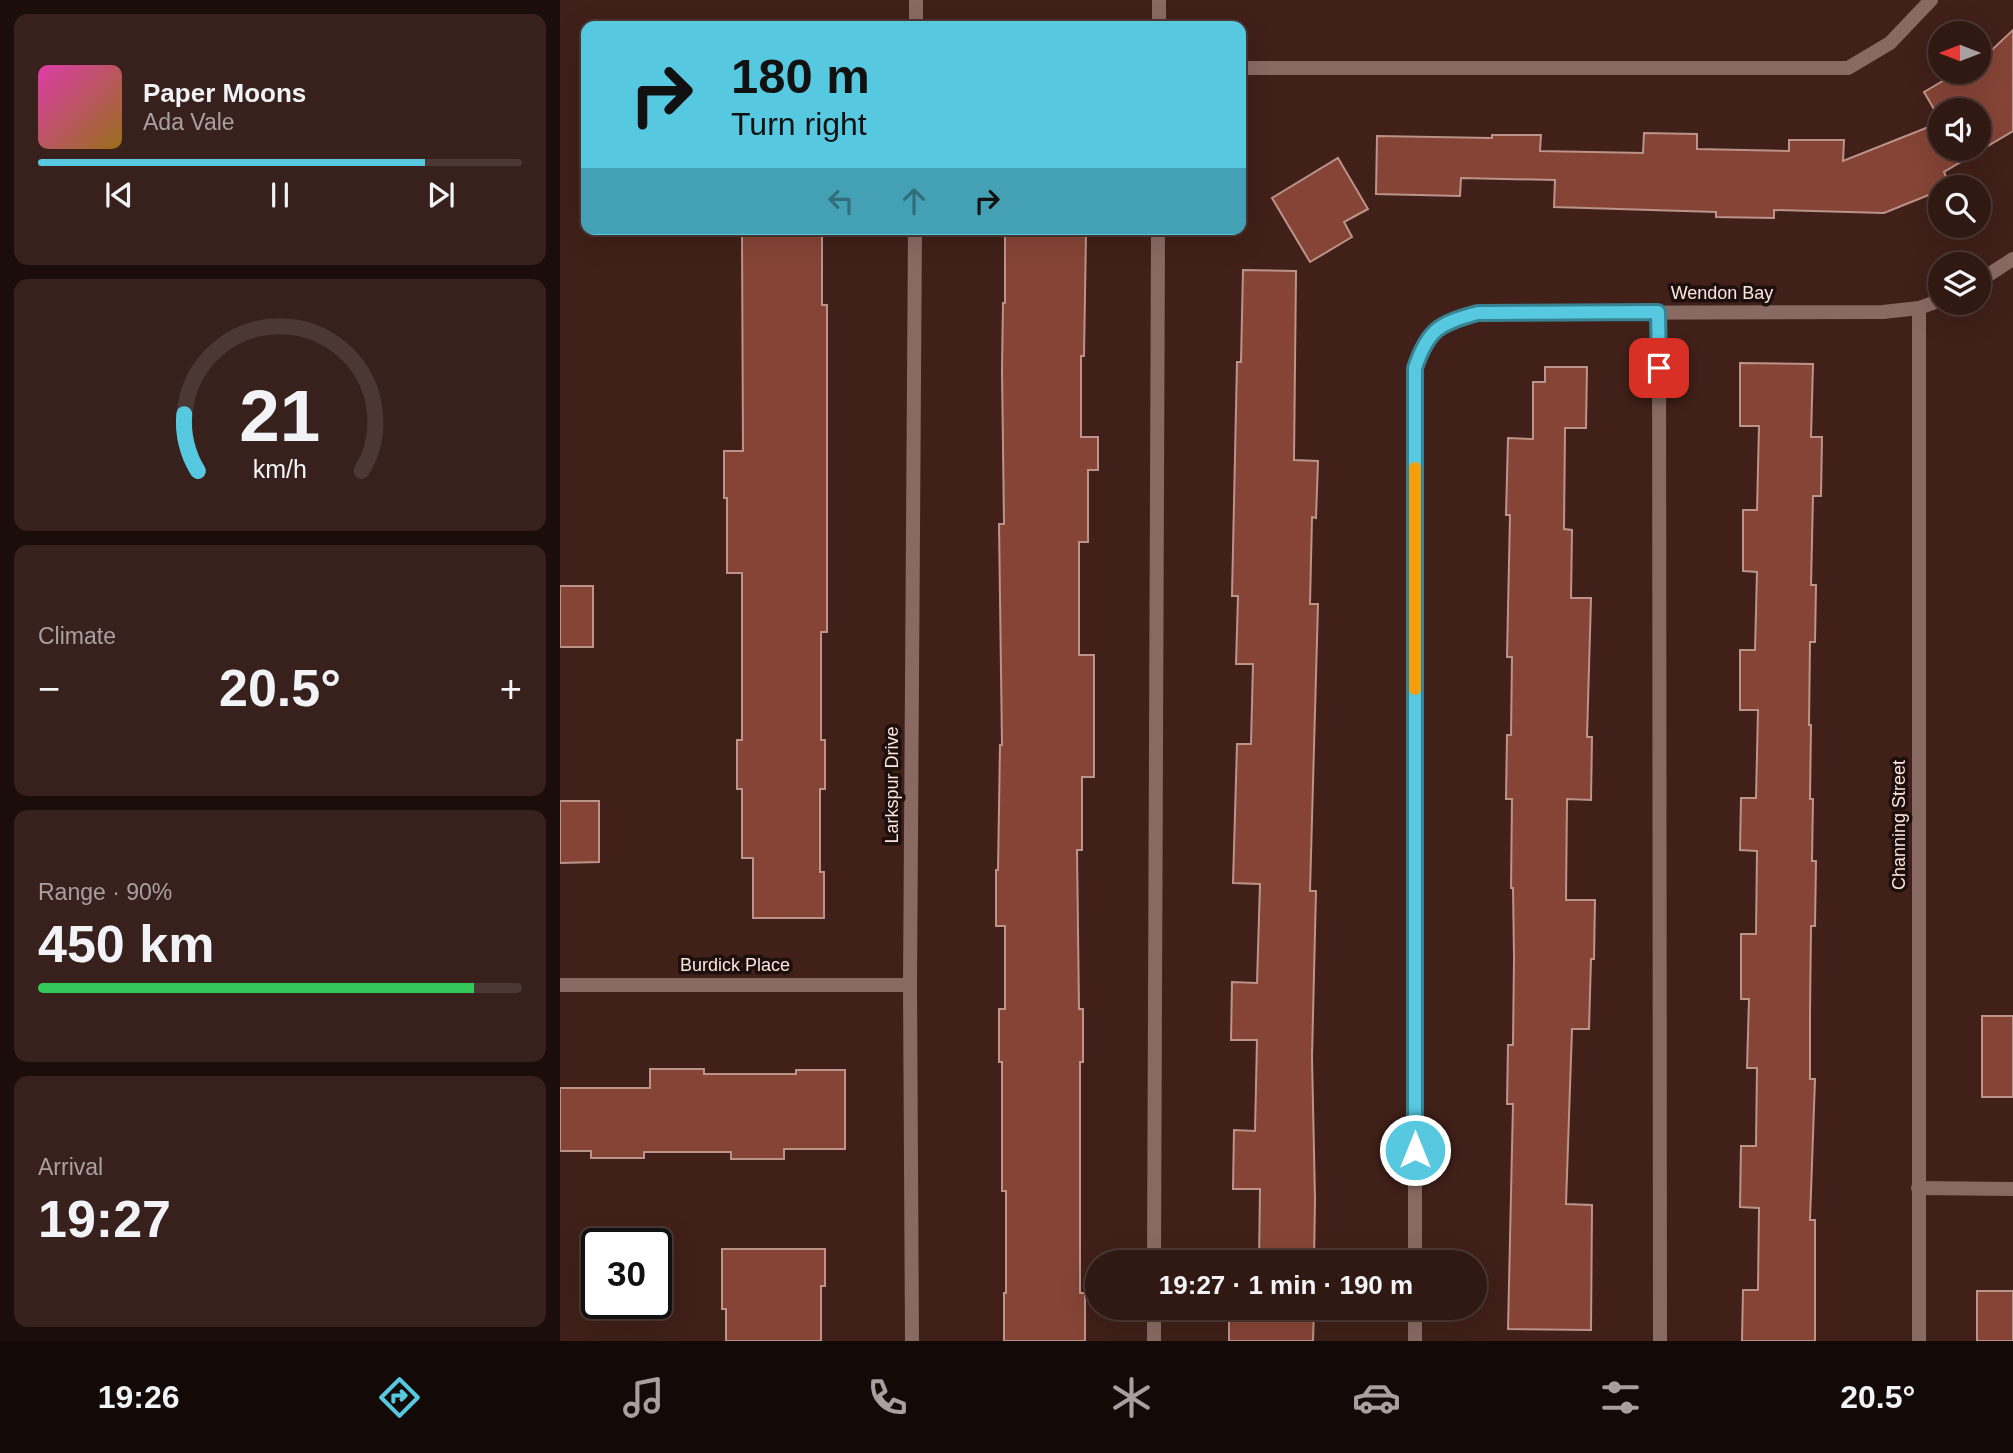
<!DOCTYPE html>
<meta charset="utf-8">
<style>
:root{--surface:#301813;--page:#38211c;--text:#f1f3f6;--muted:#a8a0a0;--line:#4b3733;--accent:#56c9e1}
body{margin:0;font-family:Helvetica,sans-serif;background:var(--page);color:var(--text);height:100vh;display:flex;flex-direction:column;font-size:26px;white-space:nowrap}
*{box-sizing:border-box;margin:0}
p{font-size:23px;color:var(--muted)}
.icon{flex:none;width:38px;height:38px;fill:none;stroke:currentColor;stroke-width:2;stroke-linecap:round;stroke-linejoin:round}
.map{position:relative;flex:1;overflow:hidden}
.panel{display:flex;flex-direction:column;gap:14px;padding:14px;background:#1a0d0a;width:560px}
.panel>*{flex:none}
.top-card{position:absolute;left:21px;top:21px;width:665px;height:214px;border-radius:14px;box-shadow:0 7px 28px #0002,0 0 0 2px var(--line);background:#56c9e1;color:#111;overflow:hidden}
.needle{width:46px;rotate:270deg}
.tools{position:absolute;left:1368px;top:21px;display:grid;gap:14px}
.tools a{display:grid;place-items:center;width:63px;height:63px;border-radius:50%;background:var(--surface);box-shadow:0 7px 28px #0002,0 0 0 2px var(--line);font-size:35px}
.speed{position:absolute;left:21px;top:1228px;display:flex;gap:14px;font-size:35px;font-weight:700;text-align:center}
.speed>*{display:grid;place-content:center;width:91px;height:91px;border-radius:50%;background:var(--surface);box-shadow:0 7px 28px #0002,0 0 0 2px var(--line);line-height:1}
.speed .limit{border:4px solid #111;border-radius:10px;background:#fff;color:#111}
.pin{position:absolute;display:grid;place-items:center;width:60px;height:60px;color:#fff;margin:-30px;border-radius:14px;box-shadow:0 4px 10px #0006}
.me{position:absolute;width:77px;margin:-38px;rotate:0deg;stroke-linejoin:round;filter:drop-shadow(0 0 5px #0008)}
.turn{display:flex;align-items:center;gap:24px;height:147px;padding:0 35px;font-size:32px}
.turn .icon{width:91px;height:91px;stroke-width:2.5}
.turn b{display:block;font-size:49px;line-height:60px}
.lanes{display:flex;align-items:center;height:66px;padding:0 35px;background:#0003;justify-content:center;gap:35px;direction:ltr}
.lanes .off{opacity:.35}
.big{font-size:52px;font-weight:600;line-height:1.1}
.panel .widget{flex:1;display:flex;flex-direction:column;justify-content:center;gap:10px;min-width:0;padding:0 24px;border-radius:14px;background:var(--page)}
.panel .dial{align-items:center;gap:0}
.dial svg{height:182px;overflow:visible;fill:none;stroke:var(--line);stroke-width:7;stroke-linecap:round;text-anchor:middle}
.dial text{fill:var(--text);stroke:none}
.song{display:flex;align-items:center;gap:21px}
.cover{width:84px;height:84px;border-radius:10px;background:linear-gradient(135deg,hsl(320 70% 55%),hsl(40 70% 35%))}
.played{height:7px;border-radius:4px;background:linear-gradient(90deg,var(--accent) 80%,var(--line) 80%)}
.keys{display:flex;justify-content:space-around;direction:ltr}
.heat{display:flex;justify-content:space-between;align-items:center;font-size:38px;direction:ltr}
.charge{height:10px;border-radius:5px;background:linear-gradient(90deg,#34c759 90%,var(--line) 0)}
.trip{position:absolute;left:525px;top:1250px;width:402px;height:70px;border-radius:35px;background:var(--surface);box-shadow:0 7px 28px #0002,0 0 0 2px var(--line);font-weight:600;line-height:70px;text-align:center}
.dock{display:flex;height:112px;justify-content:space-around;align-items:center;background:#130a08;color:var(--muted)}
.dock .icon{width:49px;height:49px}
.dock .active{color:var(--accent)}
.dock b{font-size:32px;color:var(--text)}
main{display:flex;flex:1;min-height:0}
.map>svg:first-child{display:block}
.building{fill:#854436;stroke:#bc9389;stroke-width:2}
.lines{fill:none;stroke-linecap:round;stroke-linejoin:round}
.service{stroke:#896a63;stroke-width:14}
.minor{stroke:#896a63;stroke-width:14}
.route-casing{stroke:#388392;stroke-width:18}
.route{stroke:#56c9e1;stroke-width:12}
.slow{stroke:#f59e0b;stroke-width:12}
.labels{text-anchor:middle;stroke-width:7;stroke-linejoin:round;paint-order:stroke}
.street-label{font-size:18px;fill:#fce5e0;stroke:#1d0f0b}
</style>
<main>
<section class="panel">
<div class="widget">
<div class="song"><i class="cover"></i><div><b>Paper Moons</b><p>Ada Vale</p></div></div>
<div class="played"></div>
<div class="keys"><svg class="icon" aria-label="previous" viewBox="0 0 24 24"><path d="M18 5L8 12l10 7zM5 5v14"/></svg><svg class="icon" aria-label="pause" viewBox="0 0 24 24"><path d="M8 5v14M16 5v14"/></svg><svg class="icon" aria-label="next" viewBox="0 0 24 24"><path d="M6 5l10 7-10 7zM19 5v14"/></svg></div>
</div>
<div class="widget dial"><svg viewBox="0 0 100 80">
<path d="M14 69A42 42 0 1 1 86 69"/>
<path d="M14 69A42 42 0 0 1 8 44" stroke="#56c9e1"/>
<text x="50" y="56" font-size="32" font-weight="700">21</text>
<text x="50" y="72" font-size="11">km/h</text>
</svg></div>
<div class="widget"><p>Climate</p>
<div class="heat"><a>−</a><b class="big">20.5°</b><a>+</a></div>
</div>
<div class="widget"><p>Range · 90%</p><b class="big">450 km</b><div class="charge"></div></div>
<div class="widget"><p>Arrival</p><b class="big">19:27</b></div>
</section>
<div class="map">
<svg width="1453" height="1341" viewBox="0 0 1453 1341">
<rect width="100%" height="100%" fill="#402019"/>
<!-- building -->
<g class="building">
<polygon points="1453,30 1453,131 1384,172 1390,186 1381,187 1381,190 1324,213 1214,210 1214,218 1156,217 1156,212 994,207 995,180 901,178 900,196 816,194 817,136 932,138 932,135 981,135 980,151 1083,153 1084,133 1137,134 1137,149 1229,151 1229,140 1284,140 1283,161 1381,122 1381,149 1419,149 1419,110 1381,110 1381,121 1364,92 1398,72 1419,72 1419,62"/>
<polygon points="778,158 808,209 784,222 792,237 750,262 712,198"/>
<polygon points="445,233 526,233 524,356 521,356 521,437 538,437 538,470 528,470 528,542 519,542 519,655 534,655 534,777 522,777 522,850 517,850 519,1009 523,1009 523,1062 520,1062 520,1293 525,1293 525,1341 444,1341 444,1293 446,1293 446,1191 442,1191 442,1062 439,1062 439,1009 445,1009 445,926 436,926 436,870 438,870 440,745 442,745 439,524 444,524 442,369 443,303 445,303"/>
<polygon points="182,234 262,234 262,305 267,305 267,632 261,632 261,740 265,740 265,789 260,789 260,872 264,872 264,918 193,918 193,858 182,858 182,789 177,789 177,740 182,740 182,573 167,573 167,498 164,498 164,451 183,451"/>
<polygon points="683,270 736,271 734,460 758,461 756,518 752,517 750,604 758,604 750,891 756,891 752,1057 755,1199 754,1262 699,1262 700,1189 673,1189 674,1130 695,1131 697,1040 671,1040 672,982 697,983 700,884 673,883 677,744 691,744 693,664 676,664 678,596 672,596 677,362 681,362"/>
<polygon points="1180,363 1253,364 1251,437 1262,437 1261,496 1253,496 1251,585 1256,585 1255,642 1250,642 1249,725 1251,725 1250,799 1253,799 1252,861 1256,861 1255,926 1251,926 1250,1011 1250,1079 1255,1079 1250,1220 1255,1220 1255,1341 1182,1341 1183,1290 1198,1290 1199,1208 1180,1207 1181,1146 1196,1146 1197,1068 1187,1068 1189,999 1181,999 1181,934 1196,934 1197,851 1180,850 1181,798 1196,798 1198,710 1180,710 1180,650 1195,650 1197,572 1183,571 1183,510 1197,510 1199,426 1180,426"/>
<polygon points="985,367 1027,367 1026,428 1005,428 1004,529 1012,530 1011,598 1031,598 1027,737 1032,737 1031,800 1007,799 1006,900 1035,900 1034,959 1031,959 1029,1029 1012,1029 1006,1204 1032,1205 1031,1330 948,1329 953,1104 947,1104 948,1045 953,1045 954,958 953,888 951,888 952,799 946,799 947,735 951,735 952,657 947,657 950,515 946,515 948,438 973,439 973,382 985,382"/>
<rect x="0" y="586" width="33" height="61"/>
<polygon points="0,801 39,801 39,862 0,863"/>
<rect x="1422" y="1016" width="31" height="81"/>
<polygon points="90,1069 144,1069 144,1074 236,1074 236,1070 285,1070 285,1149 224,1149 224,1159 171,1159 171,1152 84,1152 84,1158 31,1158 31,1151 0,1151 0,1088 90,1088"/>
<polygon points="162,1249 265,1249 265,1286 261,1286 261,1341 166,1341 166,1309 162,1309"/>
<rect x="1417" y="1291" width="36" height="50"/>
<polygon points="669,1307 754,1307 753,1341 669,1341"/>
</g>
<g class="lines">
<!-- service -->
<g class="service">
<polyline points="599,26 599,0"/>
<polyline points="681,68 1288,68 1330,43 1371,0"/>
<polyline points="1099,312 1100,1341"/>
<polyline points="594,1262 598,229"/>
<polyline points="594,1341 594,1307"/>
</g>
<!-- minor -->
<g class="minor">
<polyline points="356,26 356,0"/>
<polyline points="1419,281 1453,259"/>
<polyline points="0,985 350,985"/>
<polyline points="1358,1188 1453,1189"/>
<path d="M855 1262V368C868 329 880 323 918 313L1323 312 1359 308 1381 300"/>
<polyline points="855,1307 855,1341"/>
<polyline points="352,1341 350,985 355,229"/>
<polyline points="1359,1341 1359,308"/>
</g>
</g>
<g class="lines">
<defs>
<path id="route" d="M855 1150V368C868 329 880 323 918 313L1098 312 1099 368"/>
</defs>
<!-- route casing -->
<use href="#route" class="route-casing"/>
<!-- route -->
<use href="#route" class="route"/>
<!-- slow -->
<polyline class="slow" points="855,468 855,689"/>
</g>
<g class="labels">
<!-- street labels -->
<g class="street-label">
<text x="1162" y="299">Wendon Bay</text>
<text transform="translate(332 785) rotate(-90)" y="6">Larkspur Drive</text>
<text transform="translate(1339 825) rotate(-90)" y="6">Channing Street</text>
<text x="175" y="971">Burdick Place</text>
</g>
</g>
</svg>
<div class="tools">
<a><svg class="needle" viewBox="-14 -14 28 28"><path d="M0-13l5 13h-10z" fill="#e53935"/><path d="M0 13l5-13h-10z" fill="#a8a0a0"/></svg></a>
<a><svg class="icon" aria-label="sound" viewBox="0 0 24 24"><path d="M4 9h4l5-4v14l-5-4H4zM17 9q2 3 0 6"/></svg></a>
<a><svg class="icon" aria-label="search" viewBox="0 0 24 24"><circle cx="10" cy="10" r="6"/><path d="M15 15l6 6"/></svg></a>
<a><svg class="icon" aria-label="layers" viewBox="0 0 24 24"><path d="M12 4l9 5-9 5-9-5zM3 14l9 5 9-5"/></svg></a>
</div>
<div class="speed"><div class="limit">30</div></div>
<div class="pin" style="left:1099px;top:368px;background:#d93025"><svg class="icon" aria-label="arrive" viewBox="0 0 24 24"><path d="M6 21V4h12l-3 4 3 4H6"/></svg></div>
<svg class="me" style="left:855px;top:1150px" viewBox="-20 -20 40 40"><circle r="17" fill="#56c9e1" stroke="#fff" stroke-width="3"/><path d="M0-11L8 9 0 5-8 9z" fill="#fff"/></svg>
<div class="trip">19:27 · 1 min · 190 m</div>
<div class="top-card">
<div class="turn"><svg class="icon" aria-label="right" viewBox="0 0 24 24"><path d="M7 20v-9h11M14 6l5 5-5 5"/></svg><div><b>180 m</b>Turn right</div></div>
<div class="lanes"><svg class="icon off" aria-label="left" viewBox="0 0 24 24"><path d="M17 20v-9H6M10 6l-5 5 5 5"/></svg><svg class="icon off" aria-label="ahead" viewBox="0 0 24 24"><path d="M12 20V5M6 11l6-6 6 6"/></svg><svg class="icon" aria-label="right" viewBox="0 0 24 24"><path d="M7 20v-9h11M14 6l5 5-5 5"/></svg></div>
</div>
</div>
</main>
<nav class="dock">
<b>19:26</b>
<svg class="icon active" aria-label="directions" viewBox="0 0 24 24"><path d="M12 3l9 9-9 9-9-9zM9 14v-3h6M13 9l2 2-2 2"/></svg>
<svg class="icon" aria-label="music" viewBox="0 0 24 24"><path d="M9 18V5l10-2v13"/><circle cx="6" cy="18" r="3"/><circle cx="16" cy="16" r="3"/></svg>
<svg class="icon" aria-label="phone" viewBox="0 0 24 24"><path d="M5 4h4l2 5-3 2q2 4 5 5l2-3 5 2v4C11 20 4 13 5 4z"/></svg>
<svg class="icon" aria-label="climate" viewBox="0 0 24 24"><path d="M12 3v18M4 7l16 10M4 17L20 7"/></svg>
<svg class="icon" aria-label="car" viewBox="0 0 24 24"><path d="M5 17H2v-5l4-1 3-4h7l3 4 3 1v5h-3M9 17h6M6 11h13"/><circle cx="7" cy="17" r="2"/><circle cx="17" cy="17" r="2"/></svg>
<svg class="icon" aria-label="filters" viewBox="0 0 24 24"><path d="M4 7h16M4 17h16"/><circle cx="9" cy="7" r="2"/><circle cx="15" cy="17" r="2"/></svg>
<b>20.5°</b>
</nav>
